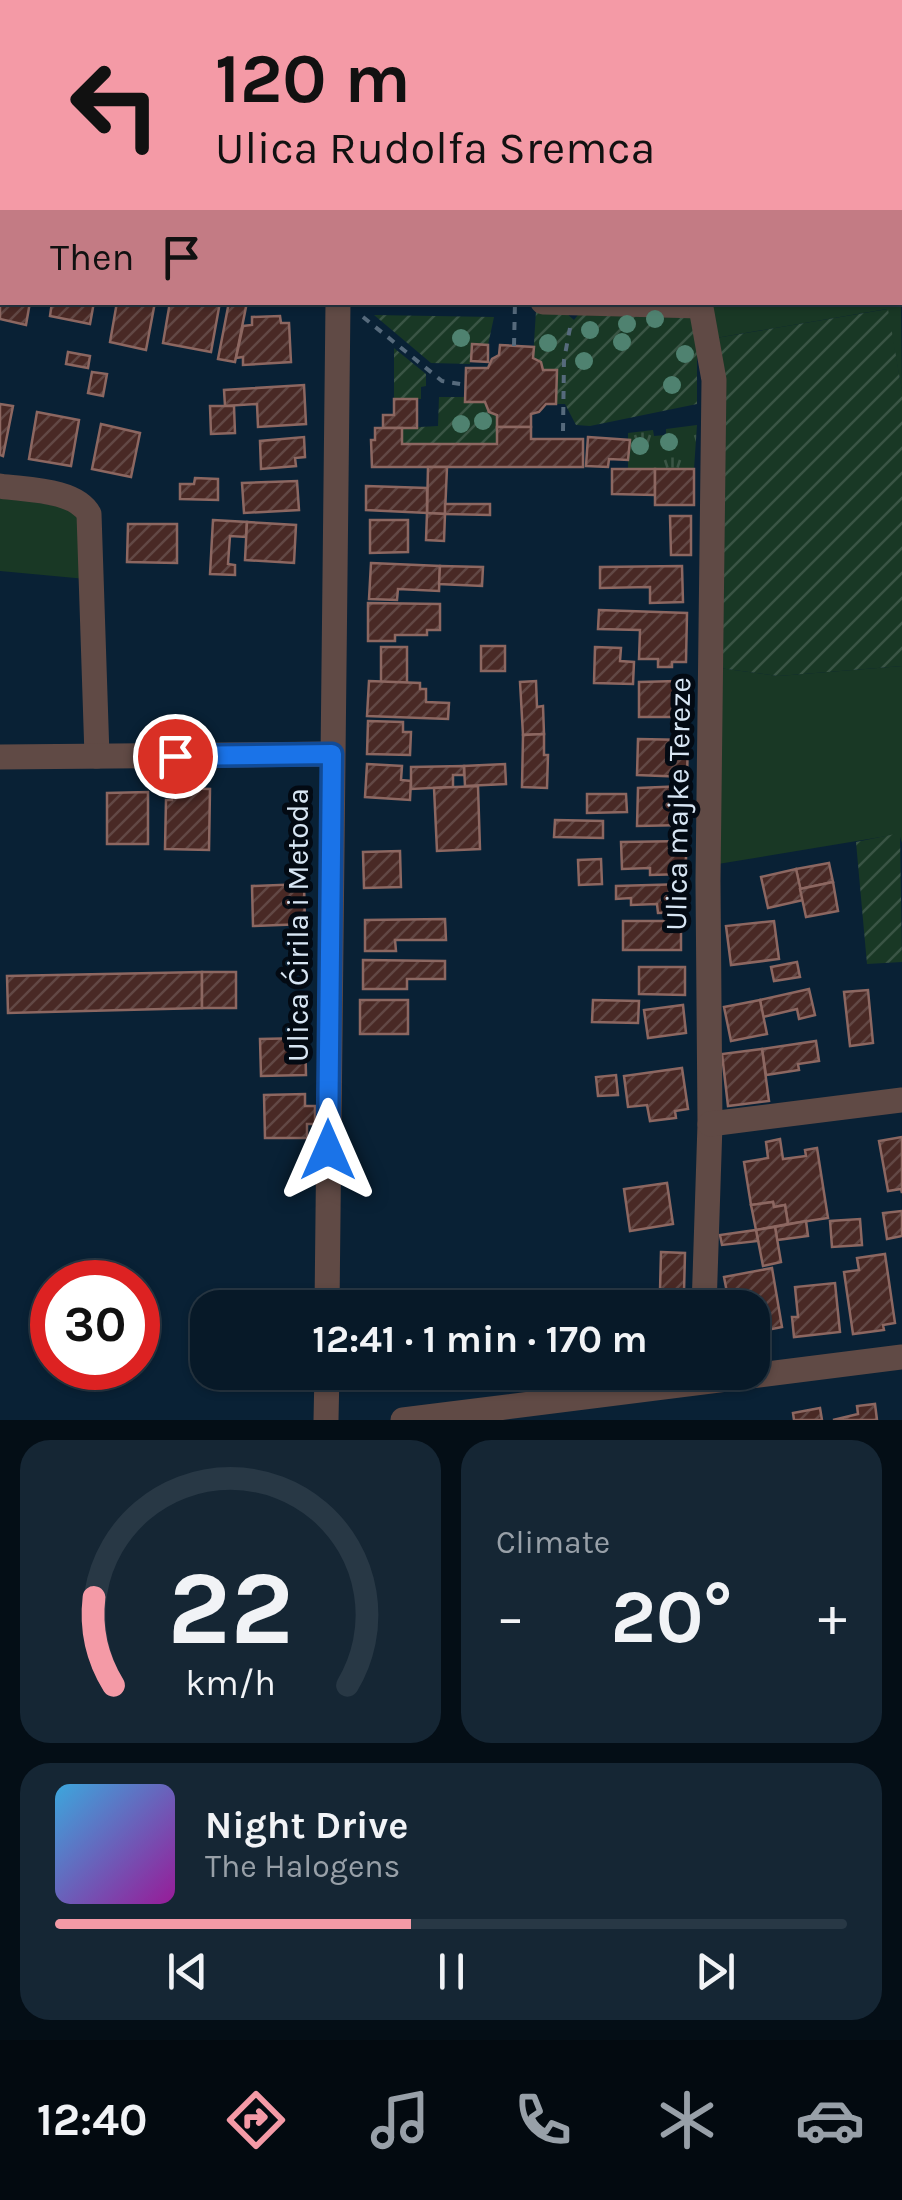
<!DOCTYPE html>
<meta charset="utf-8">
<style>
:root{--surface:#071928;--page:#152634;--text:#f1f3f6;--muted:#98a0a8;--line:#283845;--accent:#f49aa6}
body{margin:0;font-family:Karla,sans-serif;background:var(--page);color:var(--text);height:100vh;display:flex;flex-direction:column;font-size:38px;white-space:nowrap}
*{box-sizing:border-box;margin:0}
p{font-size:32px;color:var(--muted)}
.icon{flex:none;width:55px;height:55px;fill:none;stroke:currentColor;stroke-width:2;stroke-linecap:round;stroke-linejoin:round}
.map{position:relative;height:1420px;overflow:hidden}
.side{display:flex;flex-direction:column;gap:20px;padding:20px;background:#040e16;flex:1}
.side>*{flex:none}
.guide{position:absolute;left:0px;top:0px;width:902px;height:305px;box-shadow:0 2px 8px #0004,0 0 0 2px var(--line);background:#f49aa6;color:#111;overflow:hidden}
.speed{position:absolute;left:30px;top:1260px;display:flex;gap:20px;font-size:50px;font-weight:700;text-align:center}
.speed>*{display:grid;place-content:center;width:130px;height:130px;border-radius:50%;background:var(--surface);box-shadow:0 2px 8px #0004,0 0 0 2px var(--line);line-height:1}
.speed .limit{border:15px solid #d22;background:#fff;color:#111}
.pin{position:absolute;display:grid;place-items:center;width:85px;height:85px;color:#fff;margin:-42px;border:5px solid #fff;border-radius:50%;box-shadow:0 2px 10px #0007}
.me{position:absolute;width:110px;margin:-55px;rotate:0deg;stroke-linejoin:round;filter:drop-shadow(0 0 8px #0008)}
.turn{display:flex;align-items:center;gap:35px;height:210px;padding:0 50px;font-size:45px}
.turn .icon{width:130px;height:130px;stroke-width:2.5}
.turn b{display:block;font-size:70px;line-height:85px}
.then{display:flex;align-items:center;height:95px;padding:0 50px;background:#0003;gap:20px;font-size:38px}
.big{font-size:75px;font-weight:700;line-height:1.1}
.side .card{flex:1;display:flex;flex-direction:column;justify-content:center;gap:15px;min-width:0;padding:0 35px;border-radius:30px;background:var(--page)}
.side .dial{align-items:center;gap:0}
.dial svg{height:260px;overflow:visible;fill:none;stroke:var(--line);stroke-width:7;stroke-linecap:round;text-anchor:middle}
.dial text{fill:var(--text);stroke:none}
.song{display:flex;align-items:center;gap:30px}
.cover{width:120px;height:120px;border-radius:15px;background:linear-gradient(135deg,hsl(200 70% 55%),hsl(300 70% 35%))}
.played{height:10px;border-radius:5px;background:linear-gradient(90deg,var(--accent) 45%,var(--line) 45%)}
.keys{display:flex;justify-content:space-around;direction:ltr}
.heat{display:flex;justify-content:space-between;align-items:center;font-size:55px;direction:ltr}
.side .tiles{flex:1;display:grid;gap:20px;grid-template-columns:1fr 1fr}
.card:last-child{grid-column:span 2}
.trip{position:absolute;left:190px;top:1290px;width:580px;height:100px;border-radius:30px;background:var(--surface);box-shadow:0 2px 8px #0004,0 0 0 2px var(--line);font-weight:700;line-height:100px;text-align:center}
.tabs{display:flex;height:160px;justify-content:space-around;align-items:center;background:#030a10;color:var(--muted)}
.tabs .icon{width:70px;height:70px}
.tabs .selected{color:var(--accent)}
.tabs b{font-size:45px;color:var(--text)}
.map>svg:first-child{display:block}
.grass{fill:#193825}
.park{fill:url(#park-tufts)}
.garden{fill:url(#garden-furrows)}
.building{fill:url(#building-hatch);stroke:#8c6761;stroke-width:2.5}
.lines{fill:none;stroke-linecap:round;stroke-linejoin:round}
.path{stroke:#566a7c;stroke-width:4;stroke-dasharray:8 8;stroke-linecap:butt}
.minor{stroke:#604a45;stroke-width:25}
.tree{fill:#4f8270}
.route-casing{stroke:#114b97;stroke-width:25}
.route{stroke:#1a73e8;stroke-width:18}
.labels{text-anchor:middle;stroke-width:10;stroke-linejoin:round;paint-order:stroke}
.street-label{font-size:30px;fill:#d8e6f4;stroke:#030a13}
</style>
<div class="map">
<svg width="902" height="1420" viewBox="0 0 902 1420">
<defs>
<pattern id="park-tufts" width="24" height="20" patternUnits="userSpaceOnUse" patternTransform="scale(2.5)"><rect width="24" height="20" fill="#193825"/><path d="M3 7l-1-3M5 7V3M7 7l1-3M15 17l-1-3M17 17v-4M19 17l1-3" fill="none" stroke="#3a5545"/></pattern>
<pattern id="garden-furrows" width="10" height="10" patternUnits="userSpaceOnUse" patternTransform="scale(2.5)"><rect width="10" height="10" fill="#193825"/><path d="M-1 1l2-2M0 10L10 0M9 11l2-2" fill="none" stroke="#3a5545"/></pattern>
<pattern id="building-hatch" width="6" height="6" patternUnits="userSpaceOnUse" patternTransform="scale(2.5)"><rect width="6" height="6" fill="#492925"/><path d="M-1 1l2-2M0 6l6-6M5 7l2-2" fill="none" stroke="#624845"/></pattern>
</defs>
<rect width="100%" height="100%" fill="#092135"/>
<!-- grass -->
<g class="grass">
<polygon points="900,215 902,391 887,309 716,338 709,303 900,302"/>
<polygon points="0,496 68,508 78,513 86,579 0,571"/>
<polygon points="902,666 902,843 899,834 718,864 719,668 778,676"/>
</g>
<!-- park -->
<polygon class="park" points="697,425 694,469 628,469 628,433 653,430 654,436 666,435 666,429"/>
<!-- garden -->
<g class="garden">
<polygon points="888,309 902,391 902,666 778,676 719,668 716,338"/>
<polygon points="536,311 566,313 574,320 581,311 687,314 697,326 697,404 590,426 576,425 565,404 556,404 557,370 543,370 541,362 533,358"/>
<polygon points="374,315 494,317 488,345 472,344 470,364 431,363"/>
<polygon points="394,348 426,374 426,386 421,387 421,399 394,399"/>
<polygon points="439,397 466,397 466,402 485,402 489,412 497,415 497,444 402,444 402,428 438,426"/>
<polygon points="900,833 902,962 867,964 856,842"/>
</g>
<!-- building -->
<g class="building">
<polygon points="0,263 2,302 30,302 26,325 0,319"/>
<polygon points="52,302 94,302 90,324 50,316"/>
<polygon points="117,302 155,302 146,350 110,342"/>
<polygon points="170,302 220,302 211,352 163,343"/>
<polygon points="229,302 247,302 235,362 218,359"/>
<polygon points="280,316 281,323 289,323 291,362 243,365 243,357 236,358 243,326 252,325 252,317"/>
<polygon points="472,344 488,345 488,362 471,361"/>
<polygon points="500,345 534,347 533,358 541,362 543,370 557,370 556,404 546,404 539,412 531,414 531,427 497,427 497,415 489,412 485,402 465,402 466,368 488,368 492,359 499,355"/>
<polygon points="68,352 90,356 88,368 66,364"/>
<polygon points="92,372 107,374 103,396 88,393"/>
<polygon points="304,385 306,424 258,427 257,404 225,406 224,390"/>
<polygon points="394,399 417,399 417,428 383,428 383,415 394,415"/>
<polygon points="0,404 13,406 3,456 0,455"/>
<polygon points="210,406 234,406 235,433 211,434"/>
<polygon points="37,412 79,420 71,466 29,459"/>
<polygon points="101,424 140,433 131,477 92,469"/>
<polygon points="497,427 531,427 531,439 583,439 583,467 372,467 371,440 375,440 375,428 402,428 402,444 497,444"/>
<polygon points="304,437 305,457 295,458 296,466 261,469 260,441"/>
<polygon points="588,437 630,440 628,460 609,459 608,467 586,466"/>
<polygon points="428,467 447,467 445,514 427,513"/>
<polygon points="612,469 655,469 655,495 612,494"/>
<rect x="655" y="469" width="39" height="36"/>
<polygon points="195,478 218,479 218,500 180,499 180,484 194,484"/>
<polygon points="297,481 299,510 244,513 242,483"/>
<polygon points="366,486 427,488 427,513 366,510"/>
<polygon points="445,504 490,504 490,515 445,514"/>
<polygon points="427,513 445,514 444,541 426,540"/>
<polygon points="670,516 691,516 691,555 671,555"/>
<polygon points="213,520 247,522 246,537 230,536 228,564 235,565 235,575 210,574"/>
<polygon points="370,520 408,520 408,552 370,553"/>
<polygon points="247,522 296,525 294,563 245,560"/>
<polygon points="128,524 177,524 177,563 127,562"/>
<polygon points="371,563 440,566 439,591 398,589 397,600 369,599"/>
<polygon points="440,566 483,567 482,586 439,584"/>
<polygon points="682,566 683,602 650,603 650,587 600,588 600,567"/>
<polygon points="368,603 440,604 440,630 427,630 427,635 395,635 395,641 368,641"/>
<polygon points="599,610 687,613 686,662 672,662 672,667 658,667 658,659 639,659 640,630 598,629"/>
<rect x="481" y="646" width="24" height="25"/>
<polygon points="381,647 407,647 407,683 381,682"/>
<polygon points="595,647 621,648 620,661 634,662 633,684 594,683"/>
<polygon points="369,681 420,683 420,689 426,689 426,702 449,703 448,719 367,716"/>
<polygon points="536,681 537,707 543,706 544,734 523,735 520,682"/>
<polygon points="677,681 678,717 639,717 639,682"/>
<polygon points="368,721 403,722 403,732 411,732 410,755 367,754"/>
<polygon points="544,734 544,755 548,755 547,788 522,787 523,735"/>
<polygon points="638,739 688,740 687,777 637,775"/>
<polygon points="367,764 402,766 401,780 411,781 410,800 365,797"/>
<polygon points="505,764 506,784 465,786 464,766"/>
<polygon points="464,766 464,775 453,775 453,787 411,789 411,767"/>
<polygon points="478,786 480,849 437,851 434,788"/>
<polygon points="685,786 686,825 637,826 638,788"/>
<polygon points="173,788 210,789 209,850 165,849 166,800 172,800"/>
<polygon points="148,792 148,844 107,844 107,793"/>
<polygon points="587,794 626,794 627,812 587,813"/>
<polygon points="555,820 603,821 603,838 554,837"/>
<polygon points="686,841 686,874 650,875 650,868 622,869 621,842"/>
<polygon points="400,851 401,887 364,888 363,852"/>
<polygon points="601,859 602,884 579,885 578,860"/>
<polygon points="829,863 833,882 800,889 796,869"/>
<polygon points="796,869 803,900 768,908 761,877"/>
<polygon points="833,882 838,911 806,917 800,889"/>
<polygon points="304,884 305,924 253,926 252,886"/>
<polygon points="685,884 686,912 658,913 657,904 631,905 631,898 616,899 616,886"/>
<polygon points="445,919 446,940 395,940 396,951 365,951 365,920"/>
<rect x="623" y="921" width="58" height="29"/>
<polygon points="774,921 779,959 731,965 726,926"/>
<polygon points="363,960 445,961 445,979 407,979 407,989 363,989"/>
<polygon points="797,962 800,977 774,981 771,967"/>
<polygon points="639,967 685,967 685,995 639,994"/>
<polygon points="202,972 202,1008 8,1013 7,976"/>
<rect x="202" y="972" width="34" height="36"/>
<polygon points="809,989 815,1015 799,1019 797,1009 763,1017 760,1000"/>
<polygon points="868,990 873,1043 850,1046 844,992"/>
<rect x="360" y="1000" width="48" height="34"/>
<polygon points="593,1000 639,1001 638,1023 592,1022"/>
<polygon points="760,1000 767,1034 731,1041 724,1007"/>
<polygon points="683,1005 686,1033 648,1038 644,1010"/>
<polygon points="305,1038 306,1075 261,1076 260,1039"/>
<polygon points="816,1041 819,1061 798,1064 799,1070 766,1075 762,1049"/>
<polygon points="762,1049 769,1101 728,1106 722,1054"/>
<polygon points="682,1068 688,1109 675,1111 676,1118 650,1121 647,1105 628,1107 624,1076"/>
<polygon points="616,1075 618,1095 598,1096 596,1077"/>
<polygon points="305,1094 305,1106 315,1106 315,1124 307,1124 307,1138 265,1138 264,1095"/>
<polygon points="902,1137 902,1193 901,1189 888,1191 879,1141"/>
<polygon points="780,1139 783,1159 806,1156 805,1150 817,1148 828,1218 788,1224 785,1205 774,1207 773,1202 751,1205 744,1162 768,1158 766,1142"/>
<polygon points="667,1183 673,1224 630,1231 624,1189"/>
<polygon points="773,1202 774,1207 785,1205 788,1224 756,1230 751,1205"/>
<polygon points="902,1211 902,1236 887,1239 883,1213"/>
<polygon points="860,1219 862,1245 832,1247 830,1221"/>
<polygon points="806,1221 808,1236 777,1240 775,1227"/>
<polygon points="775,1227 781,1262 763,1266 756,1230"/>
<polygon points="756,1230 758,1241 722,1245 720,1235"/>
<polygon points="661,1252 685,1253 684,1292 660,1291"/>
<polygon points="885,1254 895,1323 883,1325 884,1330 853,1334 844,1272 859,1270 857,1258"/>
<polygon points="772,1268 782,1327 752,1333 752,1308 730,1308 724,1277"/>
<polygon points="835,1283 840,1332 794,1337 792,1317 798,1317 795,1287"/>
<polygon points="875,1404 877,1420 833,1420 858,1414 857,1406"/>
<polygon points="820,1408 822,1420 794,1420 793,1413"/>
</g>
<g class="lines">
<!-- path -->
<g class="path">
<polyline points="363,317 442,381 466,385"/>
<polyline points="514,346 515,302"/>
<polyline points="563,431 564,360 570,328"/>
</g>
<!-- minor -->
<g class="minor">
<polyline points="589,0 604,2"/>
<polyline points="724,0 725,2"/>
<polyline points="349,2 349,0"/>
<polyline points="900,59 902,60"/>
<polyline points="0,222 2,222"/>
<polyline points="543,302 700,306"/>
<polyline points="700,302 714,380 708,881 710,1124 704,1308"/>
<path d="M0 486C26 490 75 489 89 514L97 756"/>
<polyline points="0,757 332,754"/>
<polyline points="710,1124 902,1100"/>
<polyline points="327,1308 338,302"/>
<polyline points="326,1420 327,1372"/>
<polyline points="403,1420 902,1357"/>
</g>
</g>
<!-- trees -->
<g class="tree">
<circle cx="655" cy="319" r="9"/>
<circle cx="627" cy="324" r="9"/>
<circle cx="590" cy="330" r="9"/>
<circle cx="461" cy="338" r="9"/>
<circle cx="622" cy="342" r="9"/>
<circle cx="548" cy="343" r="9"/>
<circle cx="685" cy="354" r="9"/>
<circle cx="584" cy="361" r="9"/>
<circle cx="672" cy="385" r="9"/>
<circle cx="483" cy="421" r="9"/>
<circle cx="461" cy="424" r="9"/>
<circle cx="669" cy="442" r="9"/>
<circle cx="640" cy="446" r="9"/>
</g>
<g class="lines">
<defs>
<polyline id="route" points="175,756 332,754 328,1150"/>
</defs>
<!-- route casing -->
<use href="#route" class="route-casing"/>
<!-- route -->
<use href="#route" class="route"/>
</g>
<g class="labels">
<!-- street labels -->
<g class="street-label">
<text transform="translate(678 804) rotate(-89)" y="10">Ulica majke Tereze</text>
<text transform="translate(298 925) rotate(-90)" y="10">Ulica Ćirila i Metoda</text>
</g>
</g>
</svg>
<div class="speed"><div class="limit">30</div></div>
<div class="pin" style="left:175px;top:756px;background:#d93025"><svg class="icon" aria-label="arrive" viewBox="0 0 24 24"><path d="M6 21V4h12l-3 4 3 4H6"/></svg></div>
<svg class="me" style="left:328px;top:1150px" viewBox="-20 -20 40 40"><path d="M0-17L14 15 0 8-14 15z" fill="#1a73e8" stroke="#fff" stroke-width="4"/></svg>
<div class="trip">12:41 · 1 min · 170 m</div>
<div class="guide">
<div class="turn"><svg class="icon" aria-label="left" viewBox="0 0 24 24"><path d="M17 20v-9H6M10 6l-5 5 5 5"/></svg><div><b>120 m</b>Ulica Rudolfa Sremca</div></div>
<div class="then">Then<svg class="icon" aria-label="arrive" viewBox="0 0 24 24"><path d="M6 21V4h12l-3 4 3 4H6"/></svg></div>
</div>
</div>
<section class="side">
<div class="tiles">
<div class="card dial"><svg viewBox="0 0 100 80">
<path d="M14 69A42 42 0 1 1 86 69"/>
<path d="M14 69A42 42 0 0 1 8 42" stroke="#f49aa6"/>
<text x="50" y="56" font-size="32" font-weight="700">22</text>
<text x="50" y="72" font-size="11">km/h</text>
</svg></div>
<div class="card"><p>Climate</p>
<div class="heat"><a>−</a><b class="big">20°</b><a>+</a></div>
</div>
<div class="card">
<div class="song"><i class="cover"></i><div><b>Night Drive</b><p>The Halogens</p></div></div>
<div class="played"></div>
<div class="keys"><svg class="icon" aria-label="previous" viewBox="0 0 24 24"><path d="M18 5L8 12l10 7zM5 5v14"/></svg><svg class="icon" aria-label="pause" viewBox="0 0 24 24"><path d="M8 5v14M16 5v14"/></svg><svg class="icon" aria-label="next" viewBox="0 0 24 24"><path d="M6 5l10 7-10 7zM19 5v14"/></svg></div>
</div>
</div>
</section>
<nav class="tabs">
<b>12:40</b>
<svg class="icon selected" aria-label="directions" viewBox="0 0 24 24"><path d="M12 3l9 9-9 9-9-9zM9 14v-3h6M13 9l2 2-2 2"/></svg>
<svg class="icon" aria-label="music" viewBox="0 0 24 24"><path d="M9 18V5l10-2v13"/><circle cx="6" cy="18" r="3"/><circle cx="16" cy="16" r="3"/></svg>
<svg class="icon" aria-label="phone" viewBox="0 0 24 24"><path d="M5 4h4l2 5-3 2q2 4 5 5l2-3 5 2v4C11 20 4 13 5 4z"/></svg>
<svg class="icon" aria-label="climate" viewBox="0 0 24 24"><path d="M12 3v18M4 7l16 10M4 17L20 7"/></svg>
<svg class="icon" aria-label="car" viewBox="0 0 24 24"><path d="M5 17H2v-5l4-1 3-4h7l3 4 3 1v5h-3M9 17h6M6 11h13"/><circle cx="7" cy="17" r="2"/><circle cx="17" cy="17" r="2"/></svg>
</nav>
